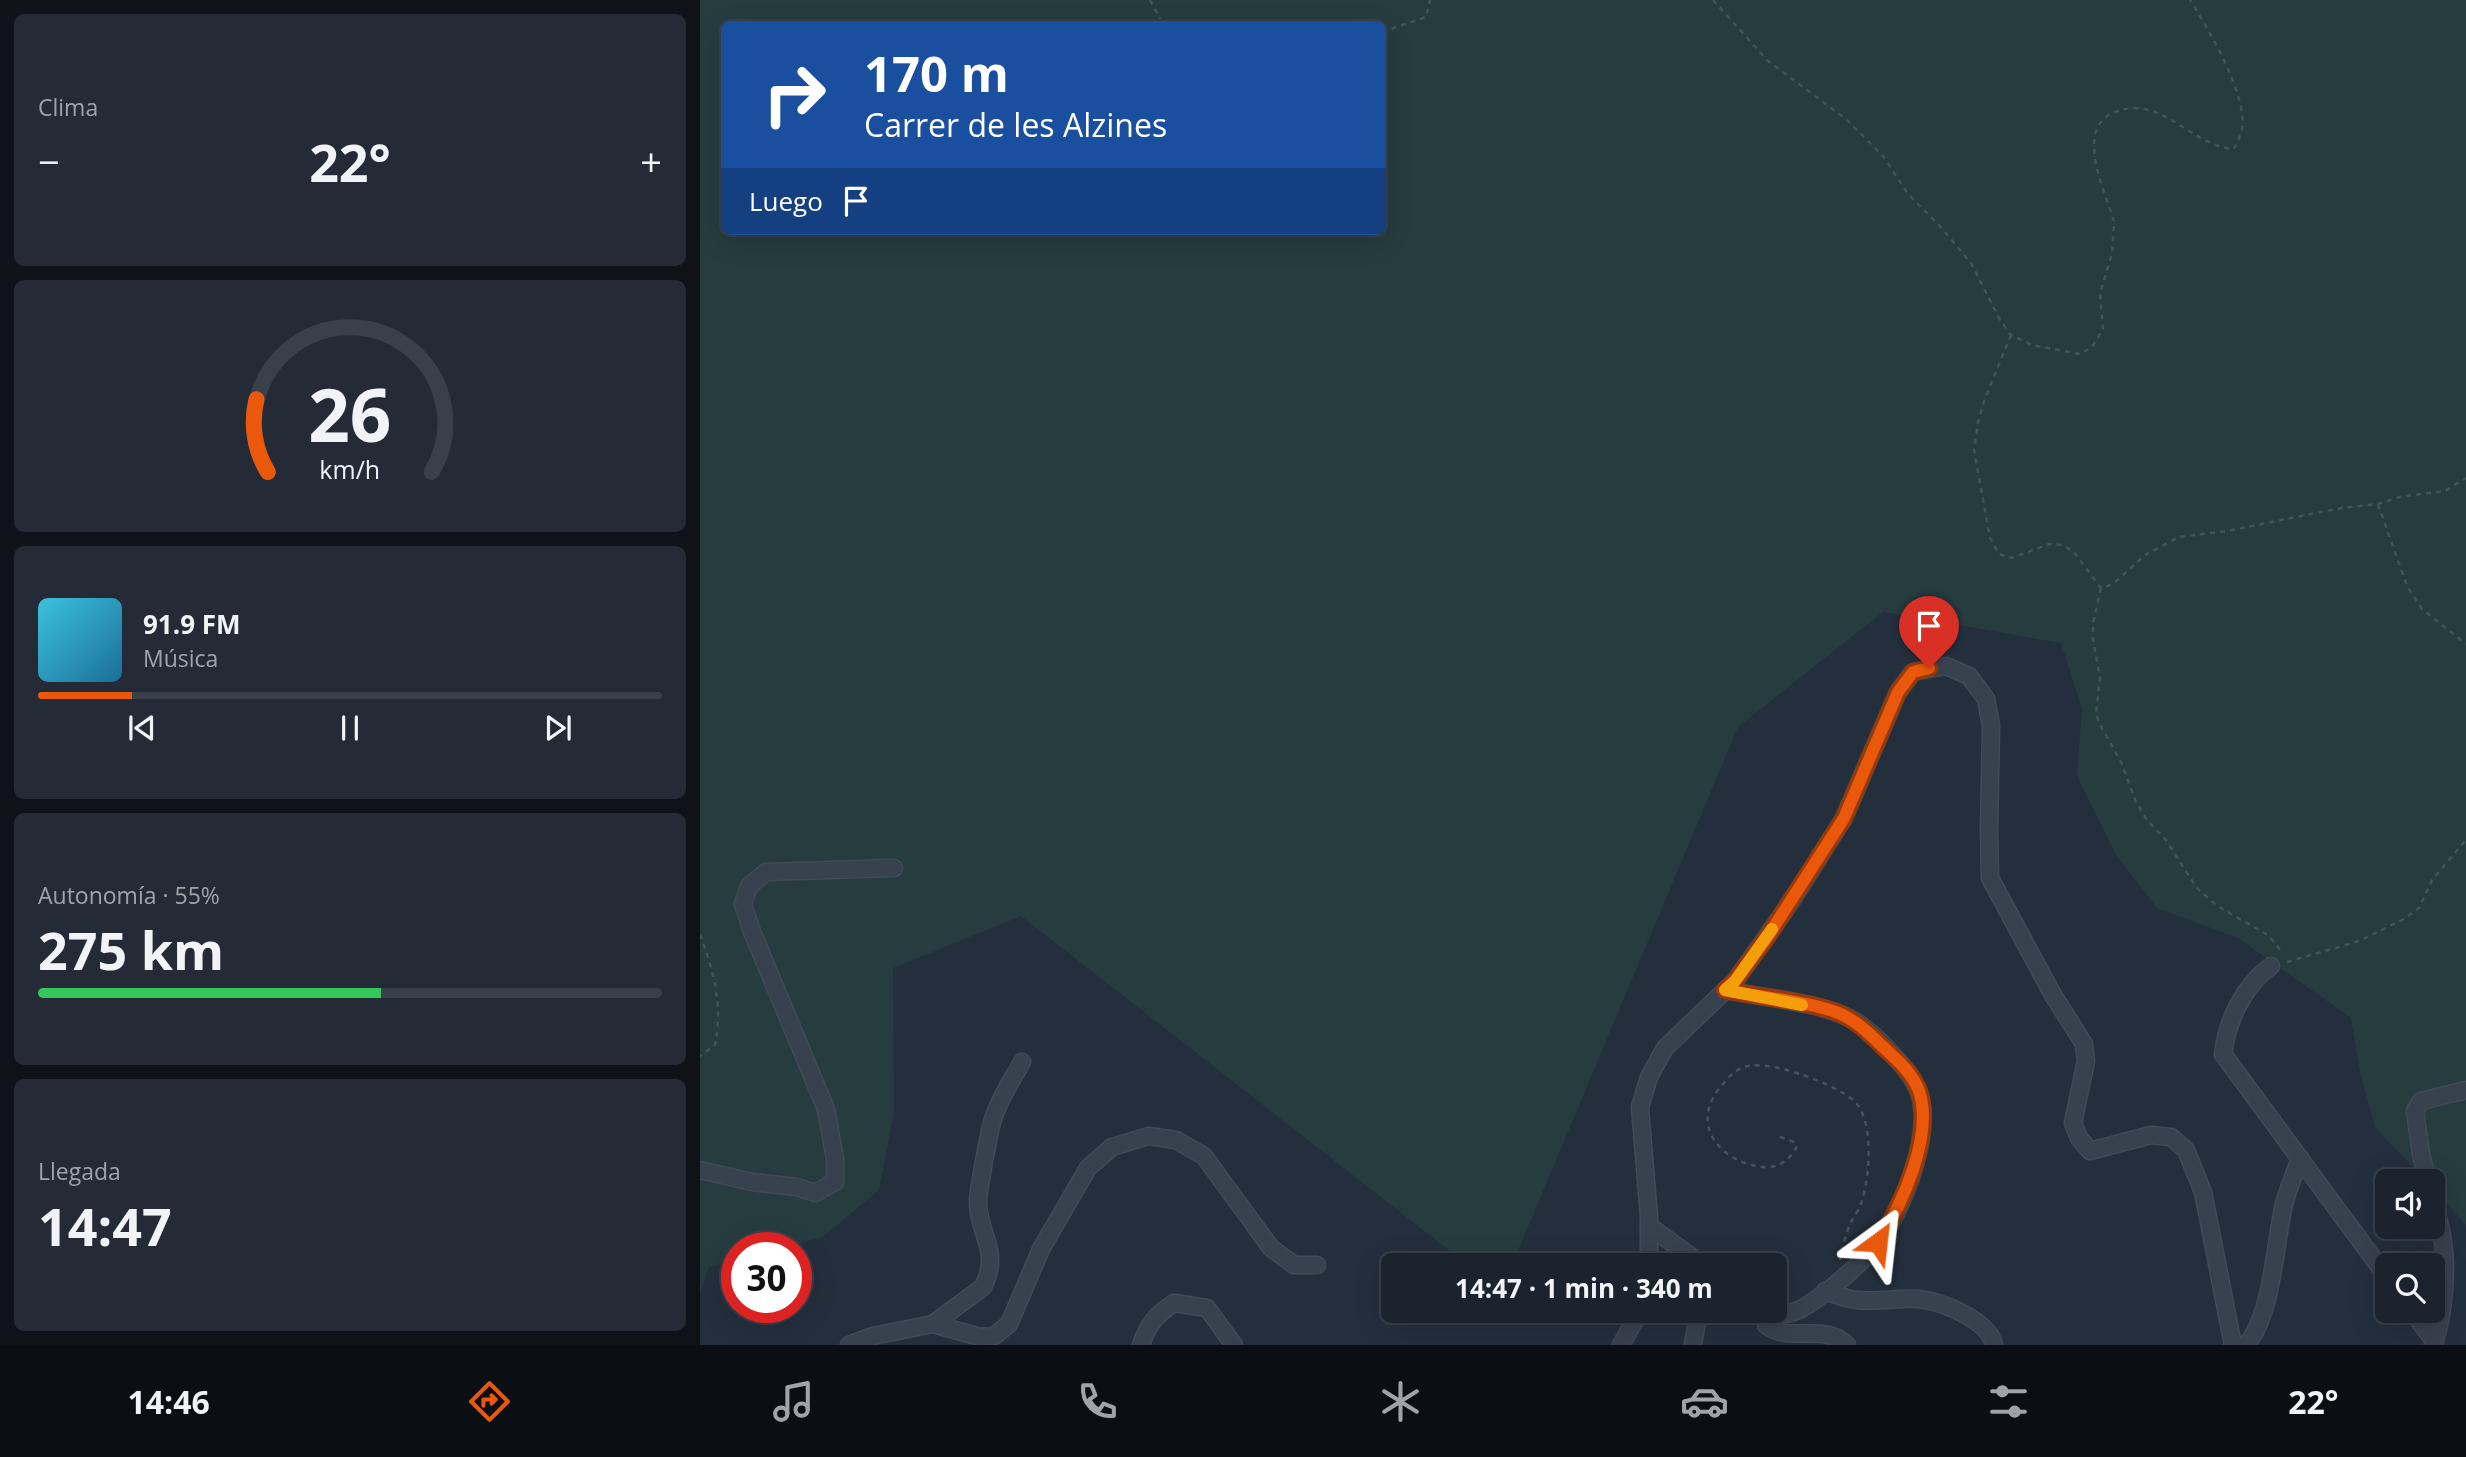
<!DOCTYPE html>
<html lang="es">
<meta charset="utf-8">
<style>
:root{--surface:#1b232e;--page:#242b36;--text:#f1f3f6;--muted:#a0a4aa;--line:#39404a;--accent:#ea580c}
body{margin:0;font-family:"Open Sans",sans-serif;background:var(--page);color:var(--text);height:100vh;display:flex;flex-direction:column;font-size:26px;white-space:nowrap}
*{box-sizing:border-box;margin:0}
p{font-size:23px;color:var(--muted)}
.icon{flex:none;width:38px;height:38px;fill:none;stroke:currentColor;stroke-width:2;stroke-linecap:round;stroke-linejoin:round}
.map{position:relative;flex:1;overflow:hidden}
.panel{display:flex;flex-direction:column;gap:14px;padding:14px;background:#0f1319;width:700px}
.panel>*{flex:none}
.top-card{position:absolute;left:21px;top:21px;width:665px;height:214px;border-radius:10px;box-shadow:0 7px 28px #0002,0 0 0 2px var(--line);background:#1a4fa0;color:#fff;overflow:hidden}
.fabs{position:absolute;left:1675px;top:1169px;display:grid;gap:14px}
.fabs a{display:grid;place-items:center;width:70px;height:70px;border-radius:10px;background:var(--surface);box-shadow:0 7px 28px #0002,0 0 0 2px var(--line);font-size:35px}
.speed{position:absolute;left:21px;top:1232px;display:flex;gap:14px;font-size:35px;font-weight:700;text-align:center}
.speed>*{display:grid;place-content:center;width:91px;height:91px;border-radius:50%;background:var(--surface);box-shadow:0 7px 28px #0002,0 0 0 2px var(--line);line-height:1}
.speed .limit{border:10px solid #d22;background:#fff;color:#111}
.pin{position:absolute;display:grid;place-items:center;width:60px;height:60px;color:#fff;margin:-72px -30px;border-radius:50% 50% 50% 0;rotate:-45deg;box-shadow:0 0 7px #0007}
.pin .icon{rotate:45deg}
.me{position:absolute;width:77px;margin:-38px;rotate:30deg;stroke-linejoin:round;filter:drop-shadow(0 0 5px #0008)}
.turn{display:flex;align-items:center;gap:24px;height:147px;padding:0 28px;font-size:32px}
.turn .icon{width:91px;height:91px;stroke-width:2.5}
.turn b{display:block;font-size:49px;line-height:60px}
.then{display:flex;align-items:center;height:66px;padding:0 28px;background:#0003;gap:14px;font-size:26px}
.big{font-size:52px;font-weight:700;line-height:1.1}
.panel .card{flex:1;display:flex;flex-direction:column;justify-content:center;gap:10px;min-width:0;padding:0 24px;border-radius:10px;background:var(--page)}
.panel .dial{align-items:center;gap:0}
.dial svg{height:182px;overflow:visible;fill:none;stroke:var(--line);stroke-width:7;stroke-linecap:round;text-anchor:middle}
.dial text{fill:var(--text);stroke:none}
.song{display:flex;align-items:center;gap:21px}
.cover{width:84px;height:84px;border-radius:10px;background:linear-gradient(135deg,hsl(190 70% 55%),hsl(200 70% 35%))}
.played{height:7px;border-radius:4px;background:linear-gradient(90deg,var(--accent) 15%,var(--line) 15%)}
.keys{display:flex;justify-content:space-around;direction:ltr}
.heat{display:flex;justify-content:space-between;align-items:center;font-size:38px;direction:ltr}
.charge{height:10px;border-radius:5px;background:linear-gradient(90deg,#34c759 55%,var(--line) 0)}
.trip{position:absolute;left:681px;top:1253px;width:406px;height:70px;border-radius:10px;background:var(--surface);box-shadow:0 7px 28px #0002,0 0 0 2px var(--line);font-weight:700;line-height:70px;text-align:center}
.menu{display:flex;height:112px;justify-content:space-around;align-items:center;background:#0b0e12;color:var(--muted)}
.menu .icon{width:49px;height:49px}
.menu .active{color:var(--accent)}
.menu b{font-size:32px;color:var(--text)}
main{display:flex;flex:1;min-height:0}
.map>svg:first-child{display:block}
.green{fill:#263c3f;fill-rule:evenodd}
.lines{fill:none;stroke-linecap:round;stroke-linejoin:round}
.minor-casing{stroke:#414a57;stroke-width:19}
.path{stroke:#3f5557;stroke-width:2.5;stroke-dasharray:5 5;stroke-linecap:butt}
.minor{stroke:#38414e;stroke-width:16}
.route-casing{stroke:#983908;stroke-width:18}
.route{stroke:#ea580c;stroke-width:12}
.slow{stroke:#f59e0b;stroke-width:12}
</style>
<main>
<section class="panel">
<div class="card"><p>Clima</p>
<div class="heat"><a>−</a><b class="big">22°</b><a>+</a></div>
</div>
<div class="card dial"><svg viewBox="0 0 100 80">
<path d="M14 69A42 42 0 1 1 86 69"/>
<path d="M14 69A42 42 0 0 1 9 37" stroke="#ea580c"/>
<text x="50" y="56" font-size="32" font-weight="700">26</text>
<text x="50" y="72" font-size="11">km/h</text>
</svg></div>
<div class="card">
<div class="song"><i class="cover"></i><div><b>91.9 FM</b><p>Música</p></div></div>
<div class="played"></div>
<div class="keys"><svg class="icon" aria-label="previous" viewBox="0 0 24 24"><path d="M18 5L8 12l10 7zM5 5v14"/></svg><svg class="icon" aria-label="pause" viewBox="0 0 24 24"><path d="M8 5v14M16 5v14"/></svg><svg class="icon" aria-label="next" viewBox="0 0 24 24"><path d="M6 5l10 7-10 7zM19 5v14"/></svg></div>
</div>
<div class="card"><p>Autonomía · 55%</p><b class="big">275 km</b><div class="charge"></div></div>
<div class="card"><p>Llegada</p><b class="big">14:47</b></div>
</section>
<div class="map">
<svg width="1766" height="1345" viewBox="0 0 1766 1345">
<rect width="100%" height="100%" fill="#242f3e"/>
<!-- green -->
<path class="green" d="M0 0H1766V1225L1733 1189 1732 1181H1726L1675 1127 1660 1072 1651 1018 1538 938 1457 908 1416 855 1377 776 1382 709 1361 643 1183 612 1038 727 812 1265H768L321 916 193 968 194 1112 179 1190 123 1237 80 1248H37V1259L9 1267 0 1292ZM24 24H682V231H24Z"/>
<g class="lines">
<defs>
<g id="minor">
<path d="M1571 966C1544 985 1527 1021 1523 1054L1687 1277"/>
<path d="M1025 990C1064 998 1126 1002 1158 1023 1177 1036 1210 1070 1218 1090 1234 1130 1204 1209 1179 1241 1164 1262 1122 1298 1099 1310 1083 1317 1062 1316 1047 1311"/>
<polyline points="0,1170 52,1182 97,1187 115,1193 135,1182 135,1159 126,1109 51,929 43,904 49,886 66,872 194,868"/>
<polyline points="1728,1181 1721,1154 1715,1111 1721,1101 1766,1090"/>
<path d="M1732 1198C1736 1211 1740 1223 1742 1236 1748 1265 1744 1318 1733 1345"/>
<polyline points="949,1226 993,1258 999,1265"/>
<polyline points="949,1265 949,1218 940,1107 949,1077 965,1048 1035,981 1093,899 1144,818 1198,692 1213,672 1246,666 1269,676 1286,699 1291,726 1289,830 1290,878 1353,995 1384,1044 1386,1061 1373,1123 1379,1138 1390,1151 1451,1135 1471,1137 1486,1150 1503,1192 1533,1345"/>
<path d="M1125 1291C1135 1294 1146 1299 1157 1300 1177 1302 1197 1298 1218 1299 1241 1301 1289 1320 1294 1345"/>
<polyline points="992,1311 997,1322 993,1345"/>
<polyline points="1712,1311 1735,1342"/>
<path d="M1067 1314 1066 1325C1090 1344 1124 1322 1147 1345"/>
<polyline points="233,1324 280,1337 294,1336 309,1324 341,1249 388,1168 412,1147 449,1136 476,1140 504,1156 571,1248 594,1265 617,1265"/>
<path d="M149 1345 173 1336 233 1324 283 1287C301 1252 279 1235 278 1204 278 1190 282 1175 284 1161 287 1147 289 1133 293 1119 299 1099 312 1080 322 1062"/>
<path d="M441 1345C447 1325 457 1314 474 1303L507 1308 534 1345"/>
<polyline points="921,1345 940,1311"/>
<path d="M1546 1345C1572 1317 1575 1243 1584 1204 1588 1189 1595 1173 1600 1158"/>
</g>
</defs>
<!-- minor casing -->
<use href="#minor" class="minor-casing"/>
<!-- path -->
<g class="path">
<polyline points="450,0 463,24"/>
<path d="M1013 0 1068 61 1146 119 1183 156 1208 194 1238 224 1271 263 1300 320 1311 335 1332 345 1380 354 1392 347 1403 329 1400 293 1412 254 1414 222C1406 193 1375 132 1411 114 1459 90 1489 146 1534 149 1536 143 1541 136 1542 129 1548 96 1508 28 1490 0"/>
<polyline points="523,24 532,24"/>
<polyline points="682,32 726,17 730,0"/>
<polyline points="1311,335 1284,401 1278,422 1274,450 1290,538 1299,554 1312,558 1349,544 1362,545 1373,551 1401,588 1413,584 1445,555 1479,537 1527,531 1641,508 1678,504 1699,497 1745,491 1766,478"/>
<polyline points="1678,504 1707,586 1722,609 1766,644"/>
<polyline points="1401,588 1393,623 1393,639 1400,678 1396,714 1400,725 1421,762 1436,802 1447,820 1466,840 1496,887 1517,906 1568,935 1579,948 1580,955"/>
<path d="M0 934C14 973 23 1005 15 1045L0 1056"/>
<polyline points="1587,962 1659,941 1702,920 1719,908 1732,880 1766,840"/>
<path d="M1080 1137 1094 1142 1097 1146C1091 1159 1078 1169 1063 1167 1023 1163 990 1128 1018 1090 1025 1082 1031 1073 1041 1068 1065 1057 1132 1083 1152 1099 1175 1117 1170 1175 1162 1200 1160 1209 1154 1216 1150 1224 1145 1236 1143 1248 1140 1260"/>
</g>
<!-- minor -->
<use href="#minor" class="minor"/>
</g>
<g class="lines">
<defs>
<path id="route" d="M1178 1242C1202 1205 1234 1135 1219 1091 1212 1072 1196 1059 1182 1046 1167 1031 1151 1016 1130 1010 1098 1000 1058 997 1025 990L1035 981 1068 936 1144 818 1198 692 1213 672 1229 668"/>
</defs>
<!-- route casing -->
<use href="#route" class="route-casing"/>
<!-- route -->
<use href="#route" class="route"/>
<!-- slow -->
<polyline class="slow" points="1072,929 1035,981 1025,990 1102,1005"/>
</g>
</svg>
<div class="fabs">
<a><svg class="icon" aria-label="sound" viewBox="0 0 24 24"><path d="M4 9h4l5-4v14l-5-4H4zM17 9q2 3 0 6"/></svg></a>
<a><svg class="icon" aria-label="search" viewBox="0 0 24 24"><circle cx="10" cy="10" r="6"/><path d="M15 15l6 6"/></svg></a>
</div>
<div class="speed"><div class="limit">30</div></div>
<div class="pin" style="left:1229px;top:668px;background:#d93025"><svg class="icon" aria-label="arrive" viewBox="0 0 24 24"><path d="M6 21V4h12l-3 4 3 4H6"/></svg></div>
<svg class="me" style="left:1178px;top:1242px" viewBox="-20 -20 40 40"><path d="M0-17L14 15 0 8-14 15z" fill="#ea580c" stroke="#fff" stroke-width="4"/></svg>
<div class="trip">14:47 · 1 min · 340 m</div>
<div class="top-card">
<div class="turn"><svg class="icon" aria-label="right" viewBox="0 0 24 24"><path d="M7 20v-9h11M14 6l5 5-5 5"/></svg><div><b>170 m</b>Carrer de les Alzines</div></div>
<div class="then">Luego<svg class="icon" aria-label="arrive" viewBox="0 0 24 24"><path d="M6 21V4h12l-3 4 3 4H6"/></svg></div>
</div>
</div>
</main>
<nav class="menu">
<b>14:46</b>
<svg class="icon active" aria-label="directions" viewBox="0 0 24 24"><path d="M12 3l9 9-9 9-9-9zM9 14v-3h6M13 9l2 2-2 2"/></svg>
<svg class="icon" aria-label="music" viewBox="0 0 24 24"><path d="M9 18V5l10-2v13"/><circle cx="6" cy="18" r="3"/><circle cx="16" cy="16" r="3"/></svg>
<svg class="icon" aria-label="phone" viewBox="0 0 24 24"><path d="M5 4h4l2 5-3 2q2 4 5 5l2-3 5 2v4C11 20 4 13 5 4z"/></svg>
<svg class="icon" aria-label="climate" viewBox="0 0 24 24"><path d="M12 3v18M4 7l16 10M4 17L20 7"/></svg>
<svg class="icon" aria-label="car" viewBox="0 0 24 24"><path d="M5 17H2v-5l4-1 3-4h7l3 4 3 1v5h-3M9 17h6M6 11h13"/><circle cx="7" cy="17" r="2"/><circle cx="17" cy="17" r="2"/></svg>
<svg class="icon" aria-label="filters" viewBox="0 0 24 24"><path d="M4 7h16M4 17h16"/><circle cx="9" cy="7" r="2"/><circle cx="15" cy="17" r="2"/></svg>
<b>22°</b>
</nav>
